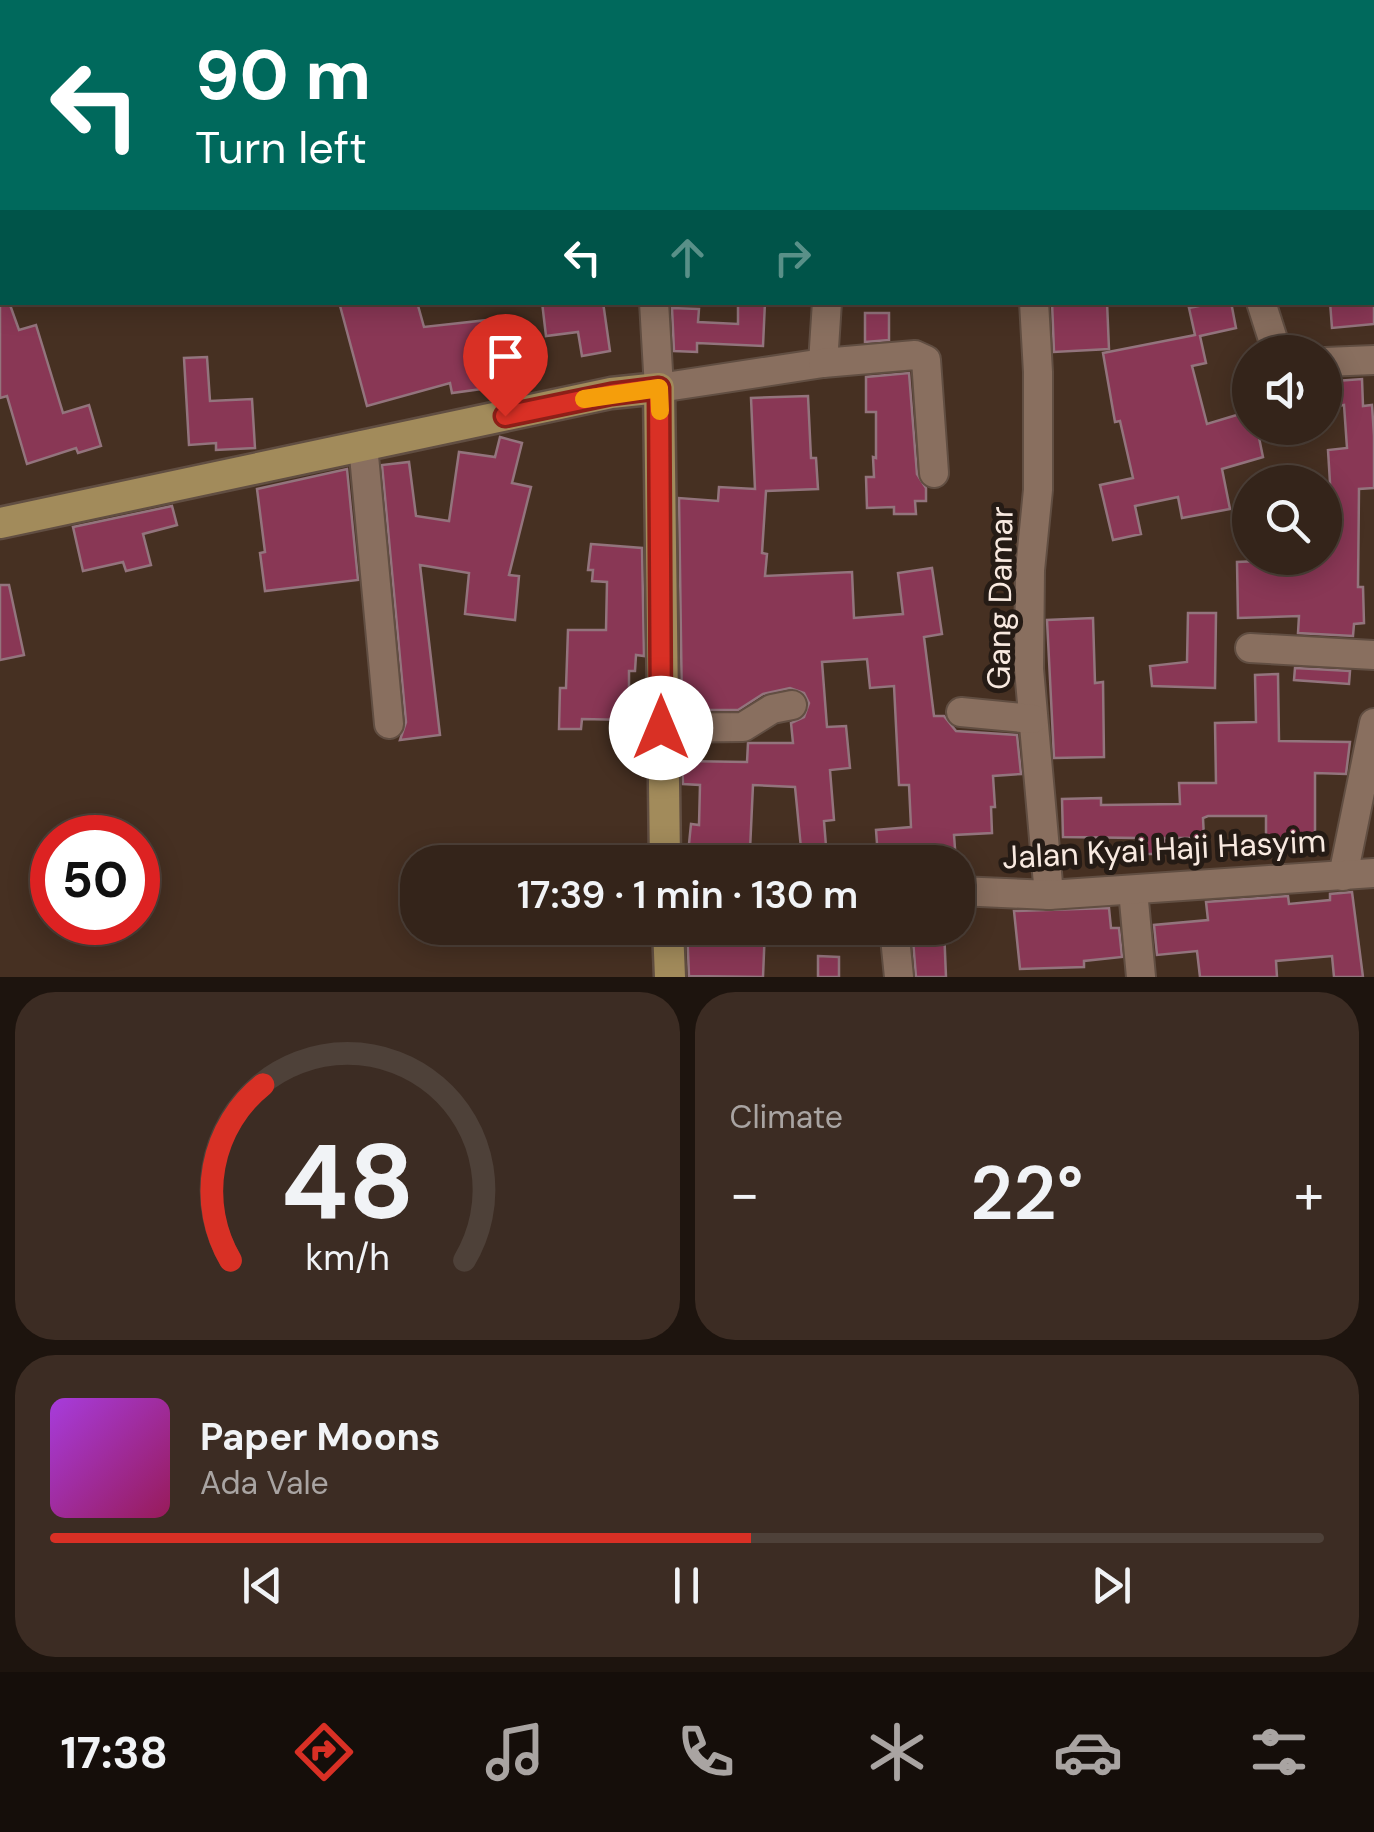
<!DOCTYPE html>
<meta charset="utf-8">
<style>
:root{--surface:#34241a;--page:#3c2c23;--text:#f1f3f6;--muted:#a9a4a2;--line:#4e4139;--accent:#d93025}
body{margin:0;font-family:"DM Sans",sans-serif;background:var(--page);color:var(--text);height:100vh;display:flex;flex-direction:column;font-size:38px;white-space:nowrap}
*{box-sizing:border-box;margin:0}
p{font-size:32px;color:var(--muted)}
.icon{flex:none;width:55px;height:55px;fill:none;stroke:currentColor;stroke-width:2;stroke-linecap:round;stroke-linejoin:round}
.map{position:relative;height:977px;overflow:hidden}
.side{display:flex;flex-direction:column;gap:15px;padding:15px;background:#1d140e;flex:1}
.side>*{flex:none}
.guide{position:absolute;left:0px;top:0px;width:1375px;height:305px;box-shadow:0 5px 25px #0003,0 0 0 2px var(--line);background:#00695c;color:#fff;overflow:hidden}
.fabs{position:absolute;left:1232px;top:335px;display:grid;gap:20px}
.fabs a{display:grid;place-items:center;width:110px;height:110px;border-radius:50%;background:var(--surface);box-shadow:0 5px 25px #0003,0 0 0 2px var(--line);font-size:50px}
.speed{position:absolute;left:30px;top:815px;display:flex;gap:20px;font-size:50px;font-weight:700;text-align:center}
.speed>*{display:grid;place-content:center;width:130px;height:130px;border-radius:50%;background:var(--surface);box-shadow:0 5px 25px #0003,0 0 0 2px var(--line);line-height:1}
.speed .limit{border:15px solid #d22;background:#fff;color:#111}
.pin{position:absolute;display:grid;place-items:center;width:85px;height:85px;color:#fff;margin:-102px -42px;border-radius:50% 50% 50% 0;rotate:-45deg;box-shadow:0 0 10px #0007}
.pin .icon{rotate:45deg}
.me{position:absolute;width:110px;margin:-55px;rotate:0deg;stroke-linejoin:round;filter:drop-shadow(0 0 8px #0008)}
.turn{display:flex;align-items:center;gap:35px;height:210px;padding:0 30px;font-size:45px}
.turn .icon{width:130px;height:130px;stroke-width:2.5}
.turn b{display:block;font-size:70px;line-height:85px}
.lanes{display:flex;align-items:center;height:95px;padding:0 30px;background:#0003;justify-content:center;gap:50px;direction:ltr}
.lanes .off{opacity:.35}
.big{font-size:75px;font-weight:600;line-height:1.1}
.side .tile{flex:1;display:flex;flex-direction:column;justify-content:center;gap:15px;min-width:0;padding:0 35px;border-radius:40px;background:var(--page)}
.side .dial{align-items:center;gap:0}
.dial svg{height:260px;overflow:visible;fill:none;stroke:var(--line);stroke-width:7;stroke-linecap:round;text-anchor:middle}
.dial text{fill:var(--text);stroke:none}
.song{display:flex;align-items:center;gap:30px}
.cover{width:120px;height:120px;border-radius:15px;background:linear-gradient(135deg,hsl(280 70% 55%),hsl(330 70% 35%))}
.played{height:10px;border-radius:5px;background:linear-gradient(90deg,var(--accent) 55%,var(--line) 55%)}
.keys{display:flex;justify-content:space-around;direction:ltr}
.heat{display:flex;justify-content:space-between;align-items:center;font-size:55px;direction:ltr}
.side .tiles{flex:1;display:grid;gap:15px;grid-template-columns:1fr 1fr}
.tile:last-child{grid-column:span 2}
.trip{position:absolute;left:400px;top:845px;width:575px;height:100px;border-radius:40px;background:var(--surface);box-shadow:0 5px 25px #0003,0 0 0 2px var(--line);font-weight:600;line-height:100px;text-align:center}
.tab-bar{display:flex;height:160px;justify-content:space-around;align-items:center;background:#150e0a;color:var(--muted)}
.tab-bar .icon{width:70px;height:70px}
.tab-bar .current{color:var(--accent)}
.tab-bar b{font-size:45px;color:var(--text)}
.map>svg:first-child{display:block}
.building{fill:#893755;stroke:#93747d;stroke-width:2.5}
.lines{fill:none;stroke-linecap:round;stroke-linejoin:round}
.minor-casing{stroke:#614e42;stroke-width:32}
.major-casing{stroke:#614e42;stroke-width:35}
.minor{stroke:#896f5f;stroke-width:28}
.major{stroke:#a28b5b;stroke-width:30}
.route-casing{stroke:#8d1f18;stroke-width:25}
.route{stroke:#d93025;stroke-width:18}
.slow{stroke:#f59e0b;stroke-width:18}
.labels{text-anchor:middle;stroke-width:10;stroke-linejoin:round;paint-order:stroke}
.street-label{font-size:32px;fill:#f8e9e0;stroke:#251b15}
</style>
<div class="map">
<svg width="1374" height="977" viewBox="0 0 1374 977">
<rect width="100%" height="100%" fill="#463022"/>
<!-- building -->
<g class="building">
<polygon points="0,286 2,286 2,302 9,302 19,330 36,325 63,413 89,405 101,446 78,453 76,448 27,464 7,396 0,398"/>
<polygon points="339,302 417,302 424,327 488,320 497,387 452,393 450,383 367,406"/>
<polygon points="542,302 603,302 610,351 582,356 578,332 546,336"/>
<polygon points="738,302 765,302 763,346 697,343 697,352 674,351 672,308 699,309 698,322 738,324"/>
<polygon points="1052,302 1107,302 1109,349 1054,352"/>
<polygon points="1218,302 1231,302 1236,328 1200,336 1206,363 1192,366 1207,424 1250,411 1250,428 1257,428 1263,457 1222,469 1230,509 1182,518 1178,497 1135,506 1141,534 1113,540 1100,485 1133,478 1120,421 1115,422 1103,353 1195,335 1189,308"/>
<polygon points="1330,302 1374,302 1374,324 1332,328"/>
<polygon points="865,313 889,313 889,340 865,342"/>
<polygon points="207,357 210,401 252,399 255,448 216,450 216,443 189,445 184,358"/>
<polygon points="909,373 917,474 926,488 926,501 915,501 916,514 894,514 894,507 867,508 866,477 874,477 873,457 876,458 876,412 866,412 866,377"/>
<polygon points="1362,379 1363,406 1372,405 1374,436 1374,488 1359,489 1358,587 1363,587 1364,623 1354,624 1353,636 1298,633 1299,616 1238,618 1237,562 1325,558 1325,499 1331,499 1328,450 1347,448 1344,405 1338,406 1336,381"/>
<polygon points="808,396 811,458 816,458 818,489 766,491 762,553 767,554 765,576 852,572 854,618 903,614 898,573 932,568 942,634 924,637 934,716 944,716 956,731 1017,735 1021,774 993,776 995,807 991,807 992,833 954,835 956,862 928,862 928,853 878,857 876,830 911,827 909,785 899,785 894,686 870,688 867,659 822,662 827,727 846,726 850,768 830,770 834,820 824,821 826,846 801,848 795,787 753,785 750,850 726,849 725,859 688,854 691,824 699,825 700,785 683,784 682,761 747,762 748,743 793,743 791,723 804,717 809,703 804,693 790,688 763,694 738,710 682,710 679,498 718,501 719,487 755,489 751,398"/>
<polygon points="500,437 522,443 512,483 531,487 509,575 519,576 515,620 465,614 469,573 420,565 440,735 400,740 406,722 382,465 409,462 416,516 449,521 459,452 495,457"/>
<polygon points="347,469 358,580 265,591 260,553 265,552 257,489"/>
<polygon points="172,506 177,525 143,534 151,565 126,571 123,562 83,571 73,527"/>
<polygon points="591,544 642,548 644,656 636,655 635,671 629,671 629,720 582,719 581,729 559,729 560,688 566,688 568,630 606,630 607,582 592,581 593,570 588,570"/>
<polygon points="0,585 9,585 24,655 0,660"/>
<polygon points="1188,613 1216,613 1215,688 1152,686 1150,666 1187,662"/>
<polygon points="1093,618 1095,683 1103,682 1104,757 1054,758 1047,620"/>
<polygon points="1295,668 1350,671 1349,684 1294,680"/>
<polygon points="1278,674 1279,741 1350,742 1346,774 1315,773 1315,840 1266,840 1266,816 1208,816 1203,818 1204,838 1164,838 1164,854 1139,854 1139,838 1063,837 1062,799 1101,798 1101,805 1180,804 1179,783 1216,783 1215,723 1256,722 1255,675"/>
<polygon points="1352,892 1363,977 1334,977 1332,956 1276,961 1277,977 1200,977 1197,951 1157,955 1154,925 1208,920 1206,902 1288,896 1289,904 1330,900 1330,894"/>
<polygon points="1109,908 1111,928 1119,928 1122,957 1084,961 1084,967 1020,969 1014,911"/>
<polygon points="687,928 765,928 763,977 689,976"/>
<polygon points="912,928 944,928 946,977 916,977"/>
<polygon points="818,956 839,957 839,977 818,977"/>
</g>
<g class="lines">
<defs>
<g id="minor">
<polyline points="816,0 817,2"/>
<polyline points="671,2 671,0"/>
<polyline points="1173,2 1179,0"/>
<polyline points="1372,96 1374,97"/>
<polyline points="654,302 659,388 823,363 827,302"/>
<polyline points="1034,302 1038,372 1038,490 1030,570 1029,669 1049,895"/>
<polyline points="1261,302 1277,352"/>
<polyline points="1325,362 1374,360"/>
<polyline points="823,363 915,355 926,360 934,473"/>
<polyline points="363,445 389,724"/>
<polyline points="1250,648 1374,655"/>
<polyline points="961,712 1033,719"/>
<polyline points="661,728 743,727 772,709 792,705"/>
<polyline points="1343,876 1374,723"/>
<polyline points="1133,890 1141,977"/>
<polyline points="958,891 1049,895 1374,873"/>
<polyline points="894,928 899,977"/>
</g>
<g id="major">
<polyline points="0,523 611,393 659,388 665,862"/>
<polyline points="668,928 670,977"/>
</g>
</defs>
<!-- minor casing -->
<use href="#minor" class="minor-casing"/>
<!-- major casing -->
<use href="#major" class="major-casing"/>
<!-- minor -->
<use href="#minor" class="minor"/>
<!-- major -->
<use href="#major" class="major"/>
</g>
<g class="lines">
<defs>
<polyline id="route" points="505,416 611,394 659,388 661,728"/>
</defs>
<!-- route casing -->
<use href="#route" class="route-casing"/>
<!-- route -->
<use href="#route" class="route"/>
<!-- slow -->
<polyline class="slow" points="584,399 659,388 660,411"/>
</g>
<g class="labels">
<!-- street labels -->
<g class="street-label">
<text transform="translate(1000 598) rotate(-89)" y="11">Gang Damar</text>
<text transform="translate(1164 849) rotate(-3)" y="11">Jalan Kyai Haji Hasyim</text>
</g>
</g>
</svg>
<div class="fabs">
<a><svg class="icon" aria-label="sound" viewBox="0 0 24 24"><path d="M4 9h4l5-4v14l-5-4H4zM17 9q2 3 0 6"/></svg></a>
<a><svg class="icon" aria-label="search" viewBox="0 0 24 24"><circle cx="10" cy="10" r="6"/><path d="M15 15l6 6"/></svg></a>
</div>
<div class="speed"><div class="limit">50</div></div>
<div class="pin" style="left:505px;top:416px;background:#d93025"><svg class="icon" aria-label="arrive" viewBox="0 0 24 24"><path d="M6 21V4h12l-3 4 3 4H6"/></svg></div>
<svg class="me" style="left:661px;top:728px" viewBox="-20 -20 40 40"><circle r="19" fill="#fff"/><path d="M0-13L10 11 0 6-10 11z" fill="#d93025"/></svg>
<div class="trip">17:39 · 1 min · 130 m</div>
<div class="guide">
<div class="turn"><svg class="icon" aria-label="left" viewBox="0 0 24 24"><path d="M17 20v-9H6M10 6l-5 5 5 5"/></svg><div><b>90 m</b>Turn left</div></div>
<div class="lanes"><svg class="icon" aria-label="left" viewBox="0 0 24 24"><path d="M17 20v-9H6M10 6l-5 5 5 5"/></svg><svg class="icon off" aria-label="ahead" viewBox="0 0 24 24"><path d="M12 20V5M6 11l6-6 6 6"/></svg><svg class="icon off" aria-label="right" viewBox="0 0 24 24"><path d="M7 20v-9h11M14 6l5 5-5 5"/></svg></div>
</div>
</div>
<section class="side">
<div class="tiles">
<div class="tile dial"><svg viewBox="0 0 100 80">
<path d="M14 69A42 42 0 1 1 86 69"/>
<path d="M14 69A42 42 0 0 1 24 15" stroke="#d93025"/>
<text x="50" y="56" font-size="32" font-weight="700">48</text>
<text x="50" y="72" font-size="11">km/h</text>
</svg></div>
<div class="tile"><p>Climate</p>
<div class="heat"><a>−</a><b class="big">22°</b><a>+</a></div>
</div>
<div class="tile">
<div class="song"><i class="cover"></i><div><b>Paper Moons</b><p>Ada Vale</p></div></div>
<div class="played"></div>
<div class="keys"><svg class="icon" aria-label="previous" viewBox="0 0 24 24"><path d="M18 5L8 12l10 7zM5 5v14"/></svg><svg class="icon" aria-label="pause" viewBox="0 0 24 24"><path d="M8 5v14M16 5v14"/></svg><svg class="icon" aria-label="next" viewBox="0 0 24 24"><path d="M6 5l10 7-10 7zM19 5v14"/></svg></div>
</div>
</div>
</section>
<nav class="tab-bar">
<b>17:38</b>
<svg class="icon current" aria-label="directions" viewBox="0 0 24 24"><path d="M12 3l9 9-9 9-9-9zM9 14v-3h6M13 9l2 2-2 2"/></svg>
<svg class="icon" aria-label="music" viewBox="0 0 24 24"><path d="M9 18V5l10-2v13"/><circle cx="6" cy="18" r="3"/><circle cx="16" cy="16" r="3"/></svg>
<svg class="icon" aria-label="phone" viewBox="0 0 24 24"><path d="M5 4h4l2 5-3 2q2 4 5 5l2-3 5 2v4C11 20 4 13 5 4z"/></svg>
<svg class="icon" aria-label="climate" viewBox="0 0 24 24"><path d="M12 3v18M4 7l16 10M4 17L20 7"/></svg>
<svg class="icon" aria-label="car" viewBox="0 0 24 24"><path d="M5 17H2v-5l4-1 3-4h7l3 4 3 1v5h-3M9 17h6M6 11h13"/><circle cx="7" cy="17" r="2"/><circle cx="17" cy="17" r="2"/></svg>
<svg class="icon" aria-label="filters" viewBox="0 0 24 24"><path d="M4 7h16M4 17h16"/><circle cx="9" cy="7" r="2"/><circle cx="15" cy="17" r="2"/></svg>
</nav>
